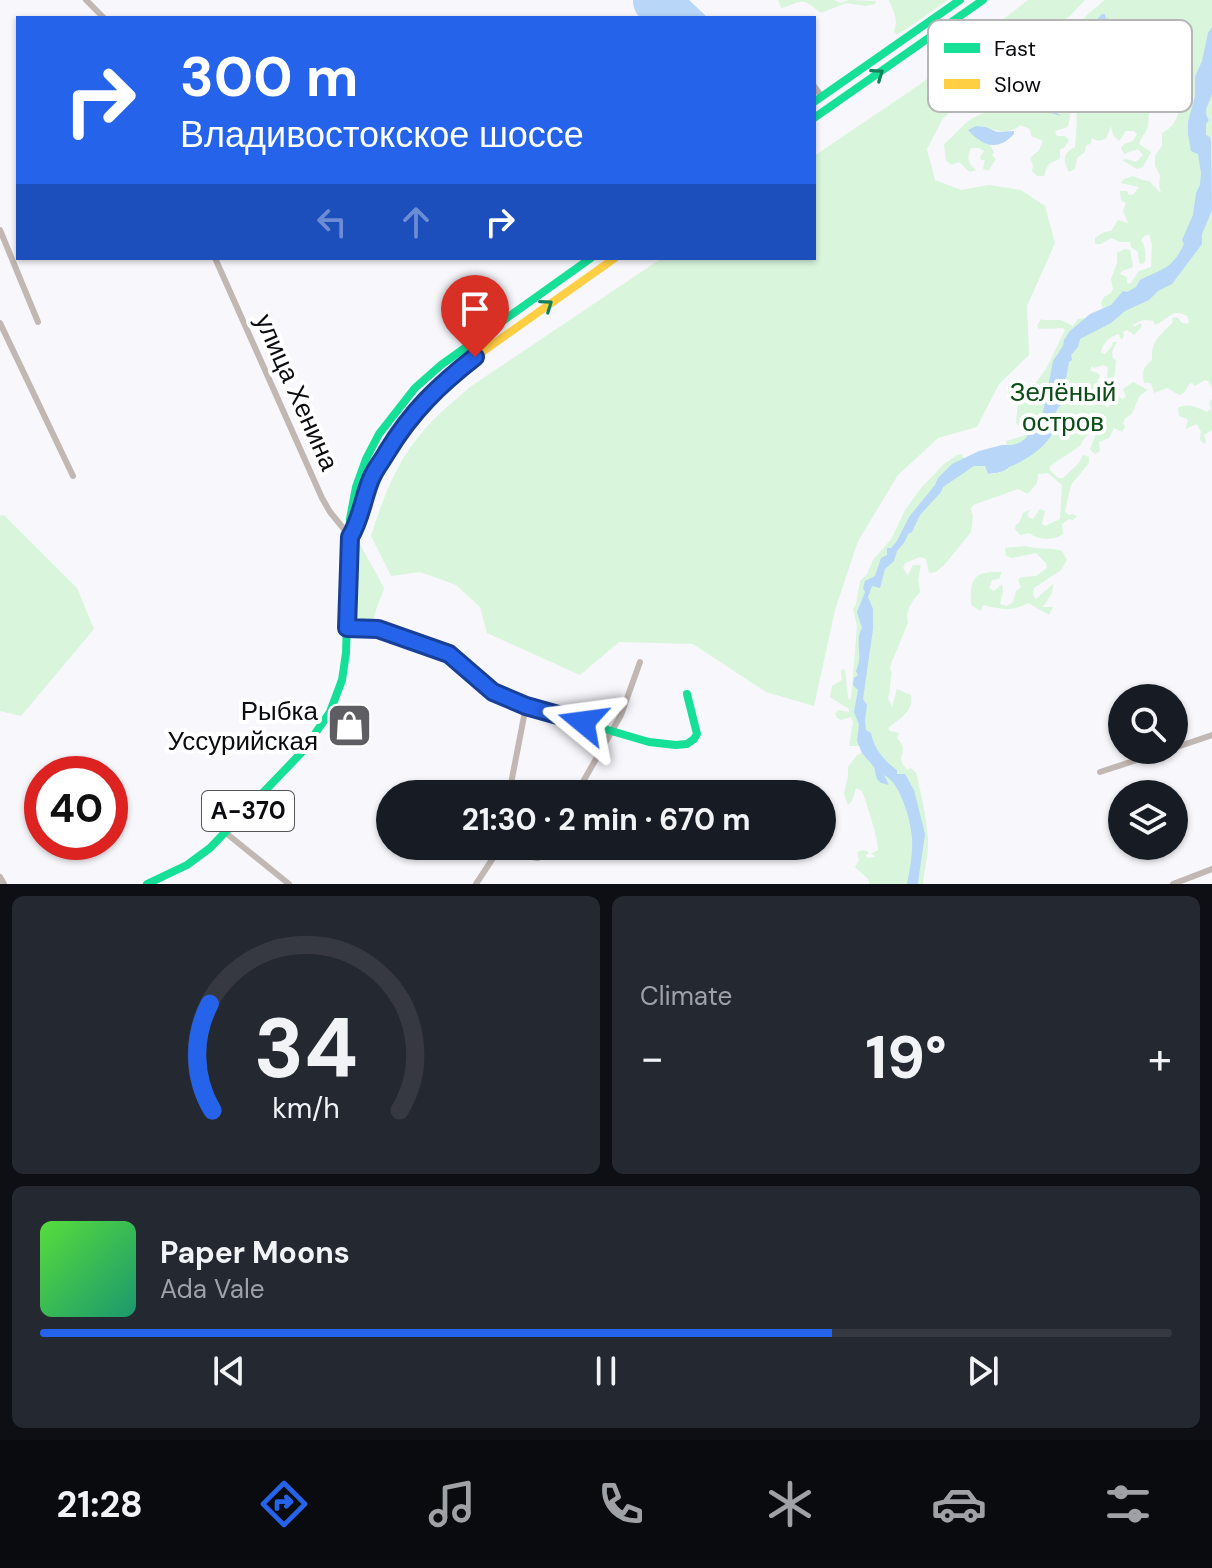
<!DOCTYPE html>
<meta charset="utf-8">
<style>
:root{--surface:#171b24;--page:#242831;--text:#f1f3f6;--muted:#9ea1a6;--line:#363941;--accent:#2563eb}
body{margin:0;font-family:"DM Sans",sans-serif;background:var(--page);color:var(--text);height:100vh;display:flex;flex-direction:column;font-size:30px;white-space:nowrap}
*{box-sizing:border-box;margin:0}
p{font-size:26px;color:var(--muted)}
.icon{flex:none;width:44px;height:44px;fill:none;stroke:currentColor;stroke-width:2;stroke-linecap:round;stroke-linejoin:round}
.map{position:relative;height:884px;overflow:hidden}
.drawer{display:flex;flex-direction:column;gap:12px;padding:12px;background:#0d0f14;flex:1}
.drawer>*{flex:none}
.guide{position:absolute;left:16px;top:16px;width:800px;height:244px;border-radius:0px;box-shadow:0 2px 6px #0004;background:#2563eb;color:#fff;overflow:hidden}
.tools{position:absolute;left:1108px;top:684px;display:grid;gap:16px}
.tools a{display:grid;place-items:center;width:80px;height:80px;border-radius:50%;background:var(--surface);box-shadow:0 2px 6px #0004;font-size:40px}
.speed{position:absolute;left:24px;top:756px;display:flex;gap:16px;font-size:40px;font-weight:700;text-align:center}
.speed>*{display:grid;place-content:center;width:104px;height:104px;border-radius:50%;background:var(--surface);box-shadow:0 2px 6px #0004;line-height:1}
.speed .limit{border:12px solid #d22;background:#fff;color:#111}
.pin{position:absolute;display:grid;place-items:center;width:68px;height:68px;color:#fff;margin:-82px -34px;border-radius:50% 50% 50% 0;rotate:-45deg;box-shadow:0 0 8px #0007}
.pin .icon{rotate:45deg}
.me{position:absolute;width:88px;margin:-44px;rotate:286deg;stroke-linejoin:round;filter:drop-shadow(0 0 6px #0008)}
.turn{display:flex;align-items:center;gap:28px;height:168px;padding:0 32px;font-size:36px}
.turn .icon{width:104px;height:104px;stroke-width:2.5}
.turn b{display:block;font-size:56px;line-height:68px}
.lanes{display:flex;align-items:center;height:76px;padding:0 32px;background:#0003;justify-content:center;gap:40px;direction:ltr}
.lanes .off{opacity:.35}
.big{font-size:60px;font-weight:700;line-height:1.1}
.drawer .tile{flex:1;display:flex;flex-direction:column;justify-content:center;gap:12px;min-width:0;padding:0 28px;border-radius:12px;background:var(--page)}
.drawer .dial{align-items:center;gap:0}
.dial svg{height:208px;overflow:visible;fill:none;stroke:var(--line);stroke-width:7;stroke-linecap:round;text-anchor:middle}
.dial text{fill:var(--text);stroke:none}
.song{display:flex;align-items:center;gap:24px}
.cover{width:96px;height:96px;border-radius:12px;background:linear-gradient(135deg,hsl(110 70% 55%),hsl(160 70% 35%))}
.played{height:8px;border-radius:4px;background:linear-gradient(90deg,var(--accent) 70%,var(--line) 70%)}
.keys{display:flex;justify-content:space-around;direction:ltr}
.heat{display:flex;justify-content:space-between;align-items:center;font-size:44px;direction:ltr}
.drawer .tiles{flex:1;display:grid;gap:12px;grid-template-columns:1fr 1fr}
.tile:last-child{grid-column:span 2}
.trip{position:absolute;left:376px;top:780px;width:460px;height:80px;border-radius:40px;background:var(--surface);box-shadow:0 2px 6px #0004;font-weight:700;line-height:80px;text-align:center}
.menu{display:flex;height:128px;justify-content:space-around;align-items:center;background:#090b0e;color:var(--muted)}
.menu .icon{width:56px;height:56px}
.menu .active{color:var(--accent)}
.menu b{font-size:36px;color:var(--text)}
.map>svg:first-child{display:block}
.green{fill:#d9f5dc}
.water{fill:#b7d6f8}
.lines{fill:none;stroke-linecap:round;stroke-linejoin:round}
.street{stroke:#c1b7b3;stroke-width:6}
.fast{stroke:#16e098;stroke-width:8}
.slow{stroke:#ffcf43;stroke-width:8}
.oneway{stroke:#11815a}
.route-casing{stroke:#184099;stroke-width:20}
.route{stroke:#2563eb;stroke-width:14}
.labels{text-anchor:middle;stroke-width:8;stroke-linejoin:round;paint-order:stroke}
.shield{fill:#fff;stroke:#545557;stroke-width:2}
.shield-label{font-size:24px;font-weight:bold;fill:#0b0c0f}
.street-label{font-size:26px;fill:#0b0c0f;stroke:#fff}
.park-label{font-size:26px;fill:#0c4d18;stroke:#fff}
.poi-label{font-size:26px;fill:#0b0c0f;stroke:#fff;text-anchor:end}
.key{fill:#fff;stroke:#b6b6b7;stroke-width:2}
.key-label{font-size:22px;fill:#0b0c0f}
</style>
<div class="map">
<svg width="1212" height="884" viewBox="0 0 1212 884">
<rect width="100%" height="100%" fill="#f7f7fc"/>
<!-- green -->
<g class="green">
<path d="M778 0H834L841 3 848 0 876 1 875 4 866 6 846 3 821 13C816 10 811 4 805 2 797 0 789 7 781 8Z"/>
<path d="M888 0H948L905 30 897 34 894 32C894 29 896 26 896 23 897 19 891 3 888 0Z"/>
<path d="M1028 0H1085L1071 15 943 118 927 149 935 180 961 190 989 185 1021 190 1045 206 1055 243 1027 306 1029 355 999 384 977 427 938 438 898 475 858 541 835 610 814 706 766 692 693 644 619 642 580 675 487 633 480 607 456 585 420 572 391 576 371 536C383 498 397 460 424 430 438 414 454 401 470 387L662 258H814V156L919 85Z"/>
<path d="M1105 0H1212V388L1208 381 1205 380 1195 386 1192 383 1189 384C1181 400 1180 395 1167 388L1154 393 1151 383H1144C1141 371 1144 367 1152 360 1151 339 1161 335 1173 322L1172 318 1177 317 1182 323 1188 324 1189 321 1187 316C1172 307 1168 320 1155 325L1153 321C1146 319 1139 320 1133 325L1134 327 1140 323 1142 326 1134 335 1127 330 1123 332 1124 336 1121 340 1119 334C1109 337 1102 343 1101 353L1105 354 1112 346 1113 342H1117L1112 352 1113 358 1116 360 1114 381 1107 378 1108 367 1103 365 1094 368 1092 366 1090 371 1098 373 1100 376 1096 384 1102 383 1106 385 1099 395 1100 401 1105 404 1106 408 1112 404 1117 395 1122 399 1126 397 1123 389 1133 382 1148 390C1145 392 1141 394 1139 397 1134 405 1136 414 1125 418L1123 423 1125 427 1122 432 1114 428 1109 438 1099 442 1100 451 1095 454 1090 449 1096 434 1105 424 1104 418 1083 440 1080 446 1050 466V470L1058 478H1063L1079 463 1083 455 1089 457V463L1071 485 1065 511 1068 515 1073 514 1077 516 1073 520 1069 519 1062 524 1063 534C1054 541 1038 540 1029 533L1020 535 1015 529 1016 525 1019 523 1023 513 1031 509 1028 513V517L1033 519 1040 509 1045 511 1042 524 1045 526 1060 519 1062 485 1048 473 1038 474 1037 483 1028 494 1018 489 973 505 971 509 973 517 971 532 945 564 936 572 929 573 926 559 920 557 905 563 903 568 908 575 913 565H921L918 580 920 592C913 599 904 613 908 622 906 629 890 665 890 668 890 670 892 672 892 674 889 683 891 691 888 698L892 707 897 689 911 695C914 712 899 719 888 728L890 731 899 733 897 738C904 745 904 749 901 758L902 763 907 770 911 768C920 775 917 780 920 790 924 807 927 823 928 840 929 854 924 870 923 884H870L868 879 855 867 859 860 857 853C861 850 864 849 869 853L866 855 867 858 874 857 875 856 871 854 878 850C879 841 866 801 862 791L856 788 852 801 848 805 844 794 848 776V767L856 756 862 752 860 746H849L853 722 851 717 841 720 837 718 835 713 838 710 849 712V709L830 697 832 686 842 680 841 674 842 669 845 670C847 680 846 691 849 700L851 699 857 626 853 609 856 604 860 581 867 574 873 560 892 538 905 510 921 488 944 464 957 455 962 454 963 458 974 466H985L988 474H995L1007 444 1006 441 1026 435V429L1019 426 1016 423 1018 403 1022 395 1034 385 1046 369 1065 330 1063 328 1039 329 1037 326 1041 319 1043 320H1061L1073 326 1078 319 1084 318 1099 328 1108 323 1101 303 1104 297 1111 293 1113 289 1111 279 1117 263V253L1125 249 1130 250 1133 267 1122 271 1120 274 1127 277V283L1130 284 1139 271 1151 267 1152 245 1149 234 1143 237 1141 240C1146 248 1146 253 1145 262L1142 264 1139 263 1138 252 1131 247 1130 242H1120L1111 238 1101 244H1095V238L1104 232 1111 231 1118 220 1128 223 1123 211 1126 203 1121 200 1120 191H1127L1129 195 1134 194 1139 187 1121 183 1124 179 1133 176 1142 180 1149 181 1161 193 1159 185 1160 175 1155 166V156L1162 146V133C1165 131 1169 129 1172 126 1179 119 1192 69 1192 58L1191 57 1187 64V74L1183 77 1176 73 1170 89H1166L1161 85 1160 75H1156L1154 82 1148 81 1138 82V85L1153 94C1153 102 1150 106 1149 113 1148 118 1149 122 1148 126 1146 133 1141 137 1139 144L1151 152 1143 167 1137 169 1122 160 1126 159 1136 162 1143 155 1138 149 1124 154 1121 148 1124 144 1133 141 1137 134 1134 131H1126L1119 141 1113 135 1111 126 1106 139 1098 141 1092 138 1091 144 1086 145 1085 152 1077 158 1075 169 1069 172C1062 160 1063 153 1075 147 1077 126 1079 96 1069 78L1070 117 1068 127 1055 131 1057 136H1065L1069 140 1064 148 1060 149V159C1049 162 1047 165 1044 176H1037L1032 171 1033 165 1030 158 1039 150 1043 141 1031 136 1030 129 1020 125C1010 134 999 132 986 127L978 140 990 145 994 152 992 155 996 159 988 171 983 169 985 160H981L980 157 984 151 979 148H971C967 158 967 163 976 170L970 172 959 162 952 165 946 161 944 144C958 133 967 117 985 113L988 105 1062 43 1089 13Z"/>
<path d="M1212 399V430L1204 435 1206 442 1204 444 1200 439 1201 432 1197 424 1185 429 1188 421 1187 419 1179 416 1178 408C1187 402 1199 408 1207 412L1211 409 1209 402Z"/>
<polygon points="4,515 77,588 94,629 21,716 0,711 0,516"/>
<path d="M356 537 384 588C382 596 378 602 376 610 374 616 374 620 371 626H352L354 541Z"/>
<path d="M1026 546C1038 550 1049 547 1062 551L1067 560 1061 570 1034 588 1033 595 1036 599 1053 584 1052 593 1043 607H1053L1049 615 1028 603C1012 612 1000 609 983 605L981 611 971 605C970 578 973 571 1002 572L999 579 992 580 989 588 994 591 1002 584 1003 591 1000 604 1007 606 1013 602 1016 591 1021 587 1018 580 1021 577 1036 576 1047 568 1046 563 1036 553 1012 558 1006 556 1005 548Z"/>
</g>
<!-- water -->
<g class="water">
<path d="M633 0H689L708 18H641C635 14 633 6 633 0Z"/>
<polygon points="1102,14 1105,14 1106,19 1108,18 1112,24 1111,28 1101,33 1090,31 1084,23 1093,23"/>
<path d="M1212 27V94C1209 105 1202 110 1209 120L1206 124V135L1210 137 1211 142 1212 210 1202 234V244L1172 284 1158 291 1149 300 1125 311 1111 323 1080 339 1078 347 1071 355 1072 360 1069 362 1063 395 1062 400 1065 402C1048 413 1059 423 1051 436 1042 450 1024 461 1009 467 1005 472 995 473 988 474L985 466H974L943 487 941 492 920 515 912 532 908 534 904 543 897 551 894 561 885 569 880 588 872 586 868 597 873 609V629L863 699 867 705 865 721 866 730 871 733C873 747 885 762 897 770V774H905L914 790 925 834 918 882V884H907C910 869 913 853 912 838 911 820 900 782 884 775L889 785 881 783 877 779 874 767 862 753 857 741 859 725 854 712 858 690 853 685 854 678 858 675 856 671C864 655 854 642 862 628L857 612 865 592 863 588 865 581 875 576 881 558 887 555V548H891L897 541 909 517 935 485 938 478 952 464 979 451 1002 445H1013L1021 442 1026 438 1029 433H1031L1042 417 1053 361 1063 346 1064 340 1070 331 1090 314 1111 305 1123 291 1127 292 1136 287 1140 280C1164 268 1172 269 1184 244L1182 240 1193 215 1196 193 1200 185 1201 173 1198 154 1191 151 1188 134V122L1195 96V77L1202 61 1208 33Z"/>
<polygon points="1043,72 1044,77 1051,87 1054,111 1061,116 1051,113 1040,106 1040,94 1037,89 1042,85 1041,81 1036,80 1034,77"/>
<path d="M976 126 986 127 997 132 1014 131V134C997 152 983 146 968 130Z"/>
</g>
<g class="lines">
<!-- street -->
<g class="street">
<polyline points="86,0 104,18"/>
<polyline points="814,86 822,97"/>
<polyline points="0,230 38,322"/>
<polyline points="215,258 322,498 330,512 348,534"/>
<polyline points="0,323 73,476"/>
<polyline points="1174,748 1212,735"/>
<polyline points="1100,772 1167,750"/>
<polyline points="509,794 526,706"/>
<polyline points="576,794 621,715 640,662"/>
<polyline points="226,833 289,884"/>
<polyline points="515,846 532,857 538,858 545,854 549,846"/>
<polyline points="0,877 4,884"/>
<polyline points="476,884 501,846"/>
<polyline points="1173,884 1212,869"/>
</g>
<!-- fast -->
<g class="fast">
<polyline points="814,102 960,0"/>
<polyline points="814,118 983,0"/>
<polyline points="347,628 378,629 449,654 493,692 526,706 649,742 676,745 687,744 694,739 697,734 687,694"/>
<polyline points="147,884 187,865 210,848 303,751 330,712 342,680 346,653 350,519 356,487 366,459 379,434 415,388 441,365 591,258"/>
</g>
<!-- slow -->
<polyline class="slow" points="353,533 372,478 402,427 420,405 447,379 475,357 615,258"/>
</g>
<!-- one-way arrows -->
<defs><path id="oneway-chevron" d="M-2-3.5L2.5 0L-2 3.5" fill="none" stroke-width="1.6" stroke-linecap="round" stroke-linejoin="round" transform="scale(2)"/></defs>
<g class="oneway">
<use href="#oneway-chevron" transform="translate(878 74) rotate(-35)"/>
<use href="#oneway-chevron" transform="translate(547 305) rotate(-35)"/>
</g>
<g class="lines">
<defs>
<path id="route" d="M475 357C438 386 412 411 387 452 382 461 375 469 371 479 363 498 361 519 350 537L347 628 378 629 449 654 493 692 526 706 583 722"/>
</defs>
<!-- route casing -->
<use href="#route" class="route-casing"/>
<!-- route -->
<use href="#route" class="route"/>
</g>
<!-- icons -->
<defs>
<symbol id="shop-square" viewBox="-11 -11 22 22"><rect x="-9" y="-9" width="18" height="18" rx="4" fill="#5e5e62" stroke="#fff"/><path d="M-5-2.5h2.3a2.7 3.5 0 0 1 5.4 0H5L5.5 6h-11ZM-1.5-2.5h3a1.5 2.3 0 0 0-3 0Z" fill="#fff"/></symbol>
</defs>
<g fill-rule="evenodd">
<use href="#shop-square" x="324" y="700" width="51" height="51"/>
</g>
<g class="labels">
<!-- shield labels -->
<rect class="shield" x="202" y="791" width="92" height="40" rx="6"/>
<g class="shield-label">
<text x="248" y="819">А-370</text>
</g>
<!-- street labels -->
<g class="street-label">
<text transform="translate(297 392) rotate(66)" y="9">улица Хенина</text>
</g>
<!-- park labels -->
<g class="park-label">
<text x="1063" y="401">Зелёный<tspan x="1063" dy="30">остров</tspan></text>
</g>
<!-- poi labels -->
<g class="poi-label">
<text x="318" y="720">Рыбка<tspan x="318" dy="30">Уссурийская</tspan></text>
</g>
</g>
<!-- legend -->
<rect x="928" y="20" width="264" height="92" rx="12" class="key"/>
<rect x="944" y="43" width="36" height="10" fill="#16e098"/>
<rect x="944" y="79" width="36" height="10" fill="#ffcf43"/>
<g class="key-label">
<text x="994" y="56">Fast</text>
<text x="994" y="92">Slow</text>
</g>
</svg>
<div class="tools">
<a><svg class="icon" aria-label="search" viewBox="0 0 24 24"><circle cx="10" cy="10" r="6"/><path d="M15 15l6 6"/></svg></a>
<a><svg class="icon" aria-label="layers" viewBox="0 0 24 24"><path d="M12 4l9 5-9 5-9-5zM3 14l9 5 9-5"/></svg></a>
</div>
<div class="speed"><div class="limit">40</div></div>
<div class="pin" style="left:475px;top:357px;background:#d93025"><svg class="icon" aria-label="arrive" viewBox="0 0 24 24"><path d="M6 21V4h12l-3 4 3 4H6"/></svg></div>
<svg class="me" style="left:583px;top:722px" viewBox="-20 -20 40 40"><path d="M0-17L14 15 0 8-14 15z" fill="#2563eb" stroke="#fff" stroke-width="4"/></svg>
<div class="trip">21:30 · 2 min · 670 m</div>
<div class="guide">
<div class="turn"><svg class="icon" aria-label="right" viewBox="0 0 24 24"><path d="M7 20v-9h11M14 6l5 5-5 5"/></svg><div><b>300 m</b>Владивостокское шоссе</div></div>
<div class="lanes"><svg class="icon off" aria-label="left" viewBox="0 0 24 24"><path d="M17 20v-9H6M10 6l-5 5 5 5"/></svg><svg class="icon off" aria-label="ahead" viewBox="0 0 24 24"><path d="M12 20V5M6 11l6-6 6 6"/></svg><svg class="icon" aria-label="right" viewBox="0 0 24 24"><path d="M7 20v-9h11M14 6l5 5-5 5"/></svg></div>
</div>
</div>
<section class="drawer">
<div class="tiles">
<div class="tile dial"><svg viewBox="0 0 100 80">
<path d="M14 69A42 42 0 1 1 86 69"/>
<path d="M14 69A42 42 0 0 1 13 28" stroke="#2563eb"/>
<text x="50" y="56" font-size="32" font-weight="700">34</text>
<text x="50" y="72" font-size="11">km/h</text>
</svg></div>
<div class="tile"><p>Climate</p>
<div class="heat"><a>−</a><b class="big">19°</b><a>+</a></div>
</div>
<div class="tile">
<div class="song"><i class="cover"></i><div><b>Paper Moons</b><p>Ada Vale</p></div></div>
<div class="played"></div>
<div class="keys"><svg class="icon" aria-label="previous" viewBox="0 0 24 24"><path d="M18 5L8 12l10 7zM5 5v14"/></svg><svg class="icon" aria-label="pause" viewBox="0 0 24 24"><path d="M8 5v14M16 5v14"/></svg><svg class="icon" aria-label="next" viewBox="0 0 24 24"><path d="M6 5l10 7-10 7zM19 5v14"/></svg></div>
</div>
</div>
</section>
<nav class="menu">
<b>21:28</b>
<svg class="icon active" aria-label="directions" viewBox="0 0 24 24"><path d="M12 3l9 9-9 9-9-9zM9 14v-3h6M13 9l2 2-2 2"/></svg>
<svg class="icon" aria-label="music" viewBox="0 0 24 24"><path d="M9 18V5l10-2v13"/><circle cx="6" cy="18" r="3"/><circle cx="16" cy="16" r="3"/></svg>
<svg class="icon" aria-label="phone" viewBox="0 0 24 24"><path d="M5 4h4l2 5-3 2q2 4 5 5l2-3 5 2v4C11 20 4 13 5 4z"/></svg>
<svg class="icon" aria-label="climate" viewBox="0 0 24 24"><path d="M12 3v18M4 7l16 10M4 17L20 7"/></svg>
<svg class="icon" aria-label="car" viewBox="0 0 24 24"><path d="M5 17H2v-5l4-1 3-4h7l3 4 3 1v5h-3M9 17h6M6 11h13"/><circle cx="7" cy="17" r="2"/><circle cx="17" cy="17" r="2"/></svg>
<svg class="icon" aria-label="filters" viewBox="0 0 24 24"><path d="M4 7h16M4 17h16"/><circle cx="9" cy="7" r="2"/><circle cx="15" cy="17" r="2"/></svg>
</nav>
